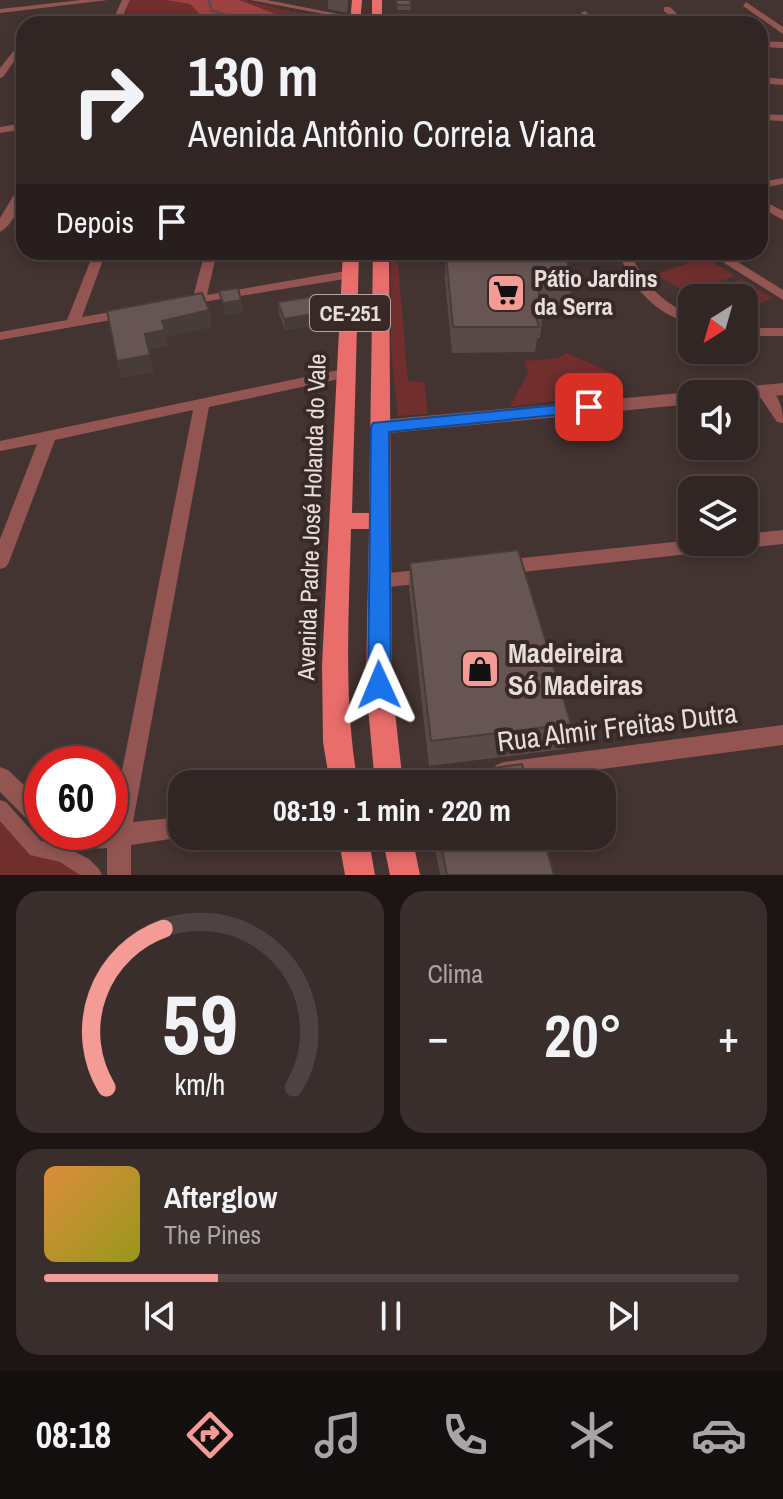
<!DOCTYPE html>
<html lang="pt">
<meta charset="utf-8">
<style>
:root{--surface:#322625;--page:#3a2e2d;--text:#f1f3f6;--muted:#a8a5a7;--line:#4d4342;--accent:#f59b96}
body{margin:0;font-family:"Archivo Narrow",sans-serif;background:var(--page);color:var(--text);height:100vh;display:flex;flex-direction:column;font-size:30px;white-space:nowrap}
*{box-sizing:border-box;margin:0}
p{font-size:26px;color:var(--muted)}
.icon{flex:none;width:44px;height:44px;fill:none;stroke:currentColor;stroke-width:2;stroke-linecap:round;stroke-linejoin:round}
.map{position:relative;height:875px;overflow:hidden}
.side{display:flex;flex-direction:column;gap:16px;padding:16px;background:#1c1514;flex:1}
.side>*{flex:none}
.hud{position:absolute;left:16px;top:16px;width:752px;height:244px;border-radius:24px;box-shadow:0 4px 12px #0003,0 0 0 2px var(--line);background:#322625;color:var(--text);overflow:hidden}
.needle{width:52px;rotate:217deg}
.buttons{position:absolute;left:678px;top:284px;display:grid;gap:16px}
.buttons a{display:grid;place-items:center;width:80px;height:80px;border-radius:16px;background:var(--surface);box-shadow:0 4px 12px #0003,0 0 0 2px var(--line);font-size:40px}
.speed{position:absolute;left:24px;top:746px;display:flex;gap:16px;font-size:40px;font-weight:700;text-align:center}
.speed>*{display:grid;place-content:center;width:104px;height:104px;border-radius:50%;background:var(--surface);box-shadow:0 4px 12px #0003,0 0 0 2px var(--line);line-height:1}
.speed .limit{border:12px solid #d22;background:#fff;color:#111}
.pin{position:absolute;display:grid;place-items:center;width:68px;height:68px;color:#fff;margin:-34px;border-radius:16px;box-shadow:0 4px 12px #0006}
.me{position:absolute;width:88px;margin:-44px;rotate:359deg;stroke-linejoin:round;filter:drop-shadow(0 0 6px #0008)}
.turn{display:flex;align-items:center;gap:28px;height:168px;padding:0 40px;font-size:36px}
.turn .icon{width:104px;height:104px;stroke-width:2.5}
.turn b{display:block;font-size:56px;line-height:68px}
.then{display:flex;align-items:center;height:76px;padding:0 40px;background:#0003;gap:16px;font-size:30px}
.big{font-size:60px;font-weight:700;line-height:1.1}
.side .card{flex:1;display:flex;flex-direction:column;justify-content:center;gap:12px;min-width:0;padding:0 28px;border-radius:24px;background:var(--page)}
.side .dial{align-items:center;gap:0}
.dial svg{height:208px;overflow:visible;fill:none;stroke:var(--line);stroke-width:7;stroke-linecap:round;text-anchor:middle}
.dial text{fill:var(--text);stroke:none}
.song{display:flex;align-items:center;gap:24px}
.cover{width:96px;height:96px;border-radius:12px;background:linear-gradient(135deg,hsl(30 70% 55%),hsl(60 70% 35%))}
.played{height:8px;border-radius:4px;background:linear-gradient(90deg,var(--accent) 25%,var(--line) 25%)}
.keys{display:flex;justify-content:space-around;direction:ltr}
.heat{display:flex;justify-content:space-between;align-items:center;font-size:44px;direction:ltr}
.side .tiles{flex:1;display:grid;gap:16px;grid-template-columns:1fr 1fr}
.card:last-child{grid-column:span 2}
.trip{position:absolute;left:168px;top:770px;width:448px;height:80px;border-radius:24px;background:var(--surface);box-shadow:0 4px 12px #0003,0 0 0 2px var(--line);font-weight:700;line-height:80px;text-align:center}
.tabs{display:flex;height:128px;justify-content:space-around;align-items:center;background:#140f0f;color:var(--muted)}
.tabs .icon{width:56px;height:56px}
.tabs .selected{color:var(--accent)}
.tabs b{font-size:36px;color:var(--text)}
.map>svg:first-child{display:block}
.green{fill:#702e2d}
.forest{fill:#9d4240}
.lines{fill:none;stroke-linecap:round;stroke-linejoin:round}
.stream{stroke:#6a4648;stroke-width:3}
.pedestrian{fill:#925552;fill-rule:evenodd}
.minor{fill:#925552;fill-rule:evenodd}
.tertiary{fill:#925552;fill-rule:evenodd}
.primary{fill:#e96d6a;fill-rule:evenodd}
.wall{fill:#594947}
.shaded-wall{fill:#483c3a}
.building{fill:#675553;stroke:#483c3a;stroke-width:2}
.route{fill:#1a73e8;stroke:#114b97;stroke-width:2}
.labels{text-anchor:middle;stroke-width:8;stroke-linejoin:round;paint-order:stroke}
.shield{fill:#382927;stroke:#b2a7a6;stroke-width:2}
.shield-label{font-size:22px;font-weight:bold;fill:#e7dddc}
.poi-label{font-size:24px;font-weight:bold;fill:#e7dddc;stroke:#382927;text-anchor:start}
.street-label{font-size:24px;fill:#e7dddc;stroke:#382927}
.near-poi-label{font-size:28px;font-weight:bold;fill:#e7dddc;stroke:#382927;text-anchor:start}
.near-street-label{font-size:28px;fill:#e7dddc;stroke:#382927}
</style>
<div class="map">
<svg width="783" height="875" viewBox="0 0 783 875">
<rect width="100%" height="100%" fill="#433331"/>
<!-- green -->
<g class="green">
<polygon points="130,0 245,0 290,11 349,19 349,24 171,24 124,18"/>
<polygon points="391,252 397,252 408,381 424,382 428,414 398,416 391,352"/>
<polygon points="705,257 735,276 687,294 657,274"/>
<polygon points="741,279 773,298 744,310 744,298 693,298"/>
<polygon points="567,353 612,373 621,385 611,394 509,407 528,374 525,361 558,358"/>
<polygon points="0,808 29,842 93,875 0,875"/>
</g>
<!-- forest -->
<polygon class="forest" points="166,0 239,0 275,14 316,24 210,24 190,4"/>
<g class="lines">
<!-- stream -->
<polyline class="stream" points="209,0 211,10 253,24"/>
<!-- pedestrian -->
<polygon class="pedestrian" points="0,800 6,802 41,841 62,845 89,859 99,869 102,875 80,875 60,862 30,855 0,821"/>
<!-- minor -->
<g class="minor">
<polygon points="81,0 108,0 0,13 0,9"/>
<polygon points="122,0 130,0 122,18 158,24 111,24"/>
<polygon points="250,0 267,0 359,18 355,20"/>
<polygon points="746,2 783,27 783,34 743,6"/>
<polygon points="664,7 670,7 688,24 679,24 664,11"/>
<polygon points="585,11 600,24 591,24 581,13"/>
<polygon points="489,15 495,15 495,24 487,24"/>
<polygon points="24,38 24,47 3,77 0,78 0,68"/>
<polygon points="760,41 783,42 783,48 760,47"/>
<polygon points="760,77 783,79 783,85 760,83"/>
<polygon points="760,114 783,115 783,121 760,120"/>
<polygon points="24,123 24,129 0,133 0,127"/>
<polygon points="783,178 783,184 760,188 760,182"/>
<path d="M24 184C24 200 14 224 0 232V218L20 185Z"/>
<polygon points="760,199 783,211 783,220 760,207"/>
<polygon points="94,252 106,252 82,317 128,309 135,313 133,316 0,340 0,332 67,320"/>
<polygon points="205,252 217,252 207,295 351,270 357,274 351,278 178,306 178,300 193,297"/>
<path d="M618 252H630C644 283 660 302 692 315V324C653 313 633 288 618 252Z"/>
<polygon points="707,252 722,252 783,290 783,300"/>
<rect x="744" y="328" width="39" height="8"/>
<path d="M348 368 355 373 353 376 209 407 133 822 182 817V836H190L131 845V875H107V848C91 850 73 846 58 840L54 832H110L193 410 55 440 9 562 6 567 0 569V539L37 444 0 451V441Z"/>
<path d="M764 386C779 392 783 408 783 423L777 422 756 391Z"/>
<polygon points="783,530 783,544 503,574 496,572 494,567 496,562 503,560 692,540 692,542 744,542 744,534"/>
<polygon points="428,569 435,571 437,576 435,581 428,583 378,588 371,586 369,581 371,576 378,574"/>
<polygon points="783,725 783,745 504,782 496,779 493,772 496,765 504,762"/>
<polygon points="0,767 8,770 42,802 42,829 34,826 0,792"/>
<polygon points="449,769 457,772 460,779 458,784 400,784 403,777"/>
</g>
<!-- tertiary -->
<g class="tertiary">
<polygon points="783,383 783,395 744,399 744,394 723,394 732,388"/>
<polygon points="692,392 699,394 692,394 692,404 380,434 370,427 380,420"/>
</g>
<!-- primary -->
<g class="primary">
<polygon points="352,0 362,0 360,24 350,24"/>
<rect x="372" y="0" width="10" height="24"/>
<path d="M343 252H359L352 513H369L373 252H389L392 685 403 784H375L366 685 369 529H351C349 614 343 700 358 784H330L323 742 322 665Z"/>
<polygon points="338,836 368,836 375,875 345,875"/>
<polygon points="382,836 412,836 420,875 390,875"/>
</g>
</g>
<!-- wall -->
<g class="wall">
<polygon points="328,0 348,0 347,13 328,9"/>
<polygon points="396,0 410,0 411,10 397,10"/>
<polygon points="512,252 565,252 572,282 569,306 542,306 543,313 540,338 537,338 535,352 452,353 445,279 446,255 512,255"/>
<polygon points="278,302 330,311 330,323 285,330 279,313"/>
<polygon points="410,563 571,724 565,749 429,766 409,589"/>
<polygon points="433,836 543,836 554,875 440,875"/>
</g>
<!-- shaded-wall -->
<g class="shaded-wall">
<polygon points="241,300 243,313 224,316 223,303"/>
<polygon points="209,310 212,327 167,337 168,346 148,350 145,334 162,321"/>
<polygon points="330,311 330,323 285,330 284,319"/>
<polygon points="150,355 154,372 121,378 117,361"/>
</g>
<!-- building -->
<g class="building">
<polygon points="396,0 410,0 411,5 397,5"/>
<polygon points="519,252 565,252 572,282 537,282 543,313 535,313 539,327 453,327 446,255 520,255"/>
<polygon points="238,288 241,300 223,303 219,291"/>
<polygon points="202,293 209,310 162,321 165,330 145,334 150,355 117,361 107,311"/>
<polygon points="323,295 330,311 284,319 278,302"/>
<polygon points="518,550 571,724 431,741 410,563"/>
<polygon points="522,764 528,784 429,784 427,777"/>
<polygon points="439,836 543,836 554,875 447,875"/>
</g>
<!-- route -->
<polygon class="route" points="589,402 595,403 598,407 595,411 389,432 391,685 388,692 379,695 371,692 368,685 371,427 373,423"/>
<!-- icons -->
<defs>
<symbol id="supermarket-square" viewBox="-11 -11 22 22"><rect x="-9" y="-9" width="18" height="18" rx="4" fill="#f59b96" stroke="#382927"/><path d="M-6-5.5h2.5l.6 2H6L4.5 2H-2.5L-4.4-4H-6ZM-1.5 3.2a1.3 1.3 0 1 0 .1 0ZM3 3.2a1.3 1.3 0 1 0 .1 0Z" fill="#111"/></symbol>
<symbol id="shop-square" viewBox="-11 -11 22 22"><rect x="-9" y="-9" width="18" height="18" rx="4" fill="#f59b96" stroke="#382927"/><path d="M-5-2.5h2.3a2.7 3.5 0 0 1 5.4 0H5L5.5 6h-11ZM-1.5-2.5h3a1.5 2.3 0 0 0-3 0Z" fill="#111"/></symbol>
</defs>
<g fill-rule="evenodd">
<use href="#supermarket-square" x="484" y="271" width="44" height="44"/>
<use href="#shop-square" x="458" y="647" width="44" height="44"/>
</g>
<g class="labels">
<!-- shield labels -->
<rect class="shield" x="310" y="295" width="80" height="36" rx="6"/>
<g class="shield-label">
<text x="350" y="321">CE-251</text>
</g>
<!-- poi labels -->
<g class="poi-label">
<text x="534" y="287">Pátio Jardins<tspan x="534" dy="28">da Serra</tspan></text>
</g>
<!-- street labels -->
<g class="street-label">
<text transform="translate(312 517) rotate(-88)" y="8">Avenida Padre José Holanda do Vale</text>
</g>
<!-- near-poi labels -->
<g class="near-poi-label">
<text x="508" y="663">Madeireira<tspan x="508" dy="32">Só Madeiras</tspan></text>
</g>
<!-- near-street labels -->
<g class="near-street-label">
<text transform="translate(617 727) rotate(-7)" y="10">Rua Almir Freitas Dutra</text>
</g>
</g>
</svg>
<div class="buttons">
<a><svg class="needle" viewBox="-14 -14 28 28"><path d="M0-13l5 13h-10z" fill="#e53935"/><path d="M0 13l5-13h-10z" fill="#a8a5a7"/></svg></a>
<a><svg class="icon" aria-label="sound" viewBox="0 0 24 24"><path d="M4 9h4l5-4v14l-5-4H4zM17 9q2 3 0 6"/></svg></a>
<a><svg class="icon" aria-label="layers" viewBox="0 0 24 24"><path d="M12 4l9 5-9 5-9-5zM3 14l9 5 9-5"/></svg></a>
</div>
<div class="speed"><div class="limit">60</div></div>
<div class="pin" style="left:589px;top:407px;background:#d93025"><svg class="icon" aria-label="arrive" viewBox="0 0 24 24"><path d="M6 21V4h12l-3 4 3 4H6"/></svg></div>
<svg class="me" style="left:379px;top:685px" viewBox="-20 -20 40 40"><path d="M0-17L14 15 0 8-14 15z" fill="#1a73e8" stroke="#fff" stroke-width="4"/></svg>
<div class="trip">08:19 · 1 min · 220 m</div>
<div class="hud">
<div class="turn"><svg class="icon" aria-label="right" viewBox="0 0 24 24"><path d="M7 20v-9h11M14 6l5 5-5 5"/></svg><div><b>130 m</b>Avenida Antônio Correia Viana</div></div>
<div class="then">Depois<svg class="icon" aria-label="arrive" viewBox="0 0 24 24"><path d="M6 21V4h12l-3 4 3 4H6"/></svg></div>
</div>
</div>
<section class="side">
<div class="tiles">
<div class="card dial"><svg viewBox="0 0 100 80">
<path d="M14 69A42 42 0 1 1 86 69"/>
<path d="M14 69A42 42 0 0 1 36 8" stroke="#f59b96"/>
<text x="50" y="56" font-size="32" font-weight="700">59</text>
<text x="50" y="72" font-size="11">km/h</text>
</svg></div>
<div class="card"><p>Clima</p>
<div class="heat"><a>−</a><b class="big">20°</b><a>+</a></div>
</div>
<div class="card">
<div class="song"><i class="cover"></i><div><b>Afterglow</b><p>The Pines</p></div></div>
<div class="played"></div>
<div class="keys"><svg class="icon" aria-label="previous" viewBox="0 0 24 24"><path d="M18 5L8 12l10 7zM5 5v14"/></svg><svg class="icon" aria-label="pause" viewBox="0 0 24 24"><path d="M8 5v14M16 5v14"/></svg><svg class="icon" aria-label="next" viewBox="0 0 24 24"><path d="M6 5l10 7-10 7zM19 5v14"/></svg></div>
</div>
</div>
</section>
<nav class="tabs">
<b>08:18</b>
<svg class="icon selected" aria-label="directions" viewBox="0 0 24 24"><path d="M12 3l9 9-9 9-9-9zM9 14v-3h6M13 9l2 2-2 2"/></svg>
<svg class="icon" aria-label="music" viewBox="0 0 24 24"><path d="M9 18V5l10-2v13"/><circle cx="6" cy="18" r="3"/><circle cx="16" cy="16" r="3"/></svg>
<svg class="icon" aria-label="phone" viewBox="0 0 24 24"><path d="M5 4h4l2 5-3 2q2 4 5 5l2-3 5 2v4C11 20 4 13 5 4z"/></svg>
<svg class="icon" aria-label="climate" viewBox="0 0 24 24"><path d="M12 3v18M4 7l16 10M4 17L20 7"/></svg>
<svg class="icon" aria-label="car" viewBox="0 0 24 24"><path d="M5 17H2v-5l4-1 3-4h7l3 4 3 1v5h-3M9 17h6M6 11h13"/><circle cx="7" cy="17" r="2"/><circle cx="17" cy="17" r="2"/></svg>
</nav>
